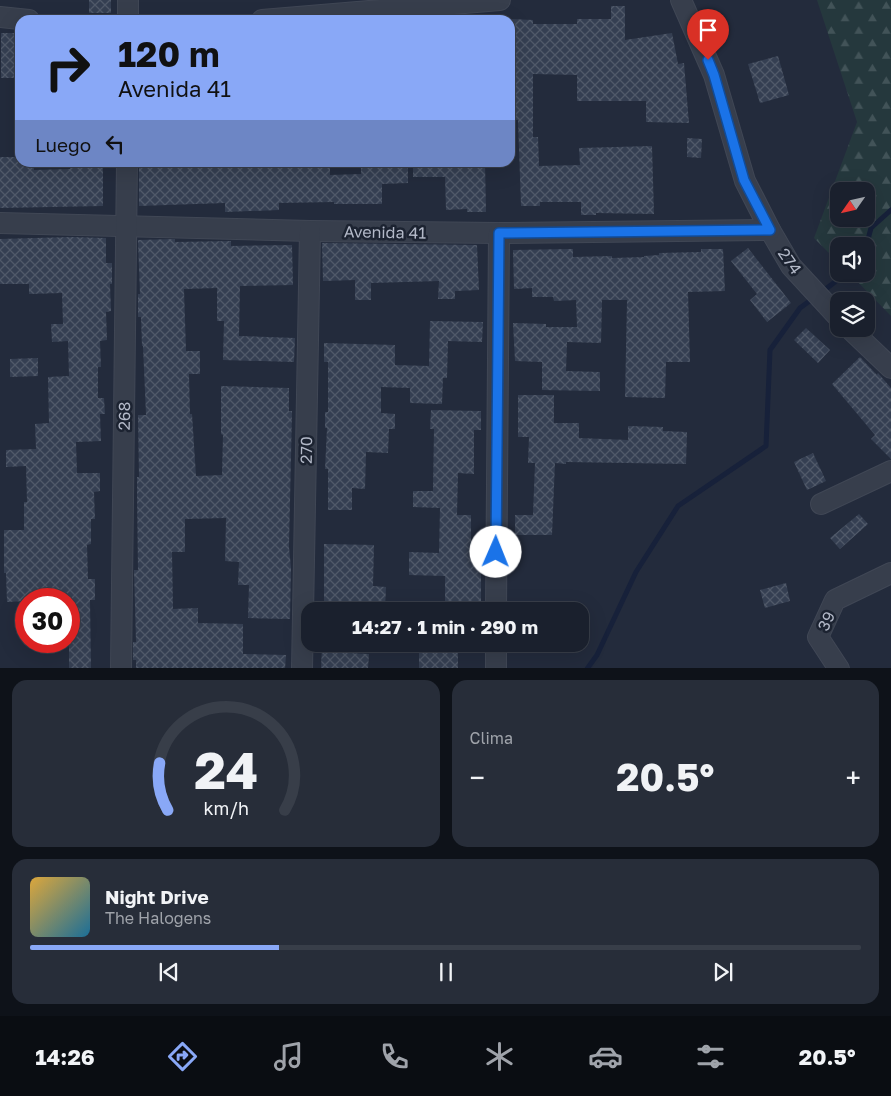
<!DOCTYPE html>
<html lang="es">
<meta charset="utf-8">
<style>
:root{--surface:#1a202d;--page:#272d39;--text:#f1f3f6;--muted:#9fa3aa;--line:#383e49;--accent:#89a8f7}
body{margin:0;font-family:"Golos Text",sans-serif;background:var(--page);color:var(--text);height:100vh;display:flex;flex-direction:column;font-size:19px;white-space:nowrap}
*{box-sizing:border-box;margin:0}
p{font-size:16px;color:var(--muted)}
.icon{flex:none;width:28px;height:28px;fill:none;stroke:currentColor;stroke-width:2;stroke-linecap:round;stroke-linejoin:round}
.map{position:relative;height:668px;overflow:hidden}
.details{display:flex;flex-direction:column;gap:12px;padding:12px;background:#0e1219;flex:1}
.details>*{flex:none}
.hud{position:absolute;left:15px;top:15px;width:500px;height:152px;border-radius:15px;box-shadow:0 5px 20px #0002,0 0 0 1px var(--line);background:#89a8f7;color:#111;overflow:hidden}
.needle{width:32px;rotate:236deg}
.fabs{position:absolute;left:830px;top:182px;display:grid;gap:10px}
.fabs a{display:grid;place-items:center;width:45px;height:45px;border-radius:10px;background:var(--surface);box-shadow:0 5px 20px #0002,0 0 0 1px var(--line);font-size:25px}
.speed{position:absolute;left:15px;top:588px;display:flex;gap:10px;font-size:25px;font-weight:700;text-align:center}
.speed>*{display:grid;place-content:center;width:65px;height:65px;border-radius:50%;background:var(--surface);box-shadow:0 5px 20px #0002,0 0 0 1px var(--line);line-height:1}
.speed .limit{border:8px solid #d22;background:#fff;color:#111}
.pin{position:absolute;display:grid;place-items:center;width:42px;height:42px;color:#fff;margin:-51px -21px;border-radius:50% 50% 50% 0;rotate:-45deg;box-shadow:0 0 5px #0007}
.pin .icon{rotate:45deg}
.me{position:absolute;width:55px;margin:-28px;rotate:1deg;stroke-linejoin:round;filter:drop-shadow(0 0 4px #0008)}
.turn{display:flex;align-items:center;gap:18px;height:105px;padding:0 20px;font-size:22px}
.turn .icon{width:65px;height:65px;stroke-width:2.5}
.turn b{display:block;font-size:35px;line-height:42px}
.then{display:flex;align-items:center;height:48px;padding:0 20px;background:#0003;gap:10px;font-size:19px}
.big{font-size:38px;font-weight:700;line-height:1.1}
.details .widget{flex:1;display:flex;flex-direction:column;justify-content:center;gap:8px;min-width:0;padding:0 18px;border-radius:15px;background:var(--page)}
.details .dial{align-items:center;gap:0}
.dial svg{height:130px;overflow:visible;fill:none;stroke:var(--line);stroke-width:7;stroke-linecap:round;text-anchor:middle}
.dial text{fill:var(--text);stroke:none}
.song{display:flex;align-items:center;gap:15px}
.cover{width:60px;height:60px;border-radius:8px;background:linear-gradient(135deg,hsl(40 70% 55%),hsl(200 70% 35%))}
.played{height:5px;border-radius:2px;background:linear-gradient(90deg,var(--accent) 30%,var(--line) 30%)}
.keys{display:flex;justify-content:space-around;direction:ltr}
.heat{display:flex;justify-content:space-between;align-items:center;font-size:28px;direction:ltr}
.details .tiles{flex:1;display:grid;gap:12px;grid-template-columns:1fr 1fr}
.widget:last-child{grid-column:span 2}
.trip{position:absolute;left:301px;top:602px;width:288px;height:50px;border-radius:15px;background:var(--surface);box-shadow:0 5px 20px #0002,0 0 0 1px var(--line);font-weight:700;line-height:50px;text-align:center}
.menu{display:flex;height:80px;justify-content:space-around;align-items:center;background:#0a0d12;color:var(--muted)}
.menu .icon{width:35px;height:35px}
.menu .current{color:var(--accent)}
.menu b{font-size:22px;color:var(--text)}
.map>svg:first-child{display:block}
.forest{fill:url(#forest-firs);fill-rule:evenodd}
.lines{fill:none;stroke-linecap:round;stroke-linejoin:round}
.stream{stroke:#17213a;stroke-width:5}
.building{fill:url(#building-cross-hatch)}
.minor-casing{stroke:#404755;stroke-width:22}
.minor{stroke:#373e4c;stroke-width:20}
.route-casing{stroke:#114b97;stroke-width:12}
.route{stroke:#1a73e8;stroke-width:9}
.labels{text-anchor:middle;stroke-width:5;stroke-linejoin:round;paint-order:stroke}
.street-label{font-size:16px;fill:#b3b9c8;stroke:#1c2331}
</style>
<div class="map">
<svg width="891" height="669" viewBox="0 0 891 669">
<defs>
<pattern id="forest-firs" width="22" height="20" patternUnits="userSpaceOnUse" patternTransform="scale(1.25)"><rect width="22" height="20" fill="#25383d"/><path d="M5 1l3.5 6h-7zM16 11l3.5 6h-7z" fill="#425358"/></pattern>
<pattern id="building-cross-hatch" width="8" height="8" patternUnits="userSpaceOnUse" patternTransform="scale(1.25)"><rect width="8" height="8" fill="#353f52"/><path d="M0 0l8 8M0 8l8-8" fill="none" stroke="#505969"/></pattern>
</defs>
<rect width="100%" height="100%" fill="#232b3c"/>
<!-- forest -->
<path class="forest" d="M817 0H891V316L850 274H866V246H839V263L814 238 857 122ZM839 191H866V219H839Z"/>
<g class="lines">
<!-- stream -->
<g class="stream">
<polyline points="866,247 871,228 891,210"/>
<polyline points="822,292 845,274"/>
<polyline points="587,669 597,655 636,572 678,506 766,446 770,350 800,308 815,297"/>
</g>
</g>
<!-- building -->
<g class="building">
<rect x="89" y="0" width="22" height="13"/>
<polygon points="611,6 625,6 625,40 672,33 678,64 684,63 689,123 646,122 646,101 577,101 577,75 533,74 533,137 538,137 539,166 580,165 579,148 652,146 654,214 596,213 596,215 581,215 581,202 540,202 540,206 521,206 518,120 514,120 514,69 510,69 510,19 533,20 533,24 577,24 577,19 611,19"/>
<polygon points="1,33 20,33 20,70 18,70 18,78 1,78"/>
<polygon points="778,56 789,95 760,103 748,64"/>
<polygon points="687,138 702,139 701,158 687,157"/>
<polygon points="0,157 20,157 20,162 34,162 34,170 70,169 70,162 103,162 103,206 0,208"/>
<polygon points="139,162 330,162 330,175 361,174 361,162 381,162 381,166 408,165 408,183 382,184 382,204 334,204 334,202 279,203 279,210 225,212 225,203 139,206"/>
<polygon points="413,162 485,162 486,212 467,212 467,209 446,210 445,177 413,177"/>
<polygon points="71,237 106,238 106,263 112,263 112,284 110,284 111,311 106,312 107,340 100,341 101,367 98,367 98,398 104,398 105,414 100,414 101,441 76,442 77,473 100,473 100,491 94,492 95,519 91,519 91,544 87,545 88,579 95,579 95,600 90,600 91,669 69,669 69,599 26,599 26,601 7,602 6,573 4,573 4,530 24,530 24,502 27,502 26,466 6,467 6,450 36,449 35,424 49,423 48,377 69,376 68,341 52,342 51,324 63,324 62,293 29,294 29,284 0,284 0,239"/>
<polygon points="175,239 175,242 231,241 231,246 292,245 293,285 240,286 239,336 295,338 294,362 223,360 224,321 217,321 217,288 184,289 186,351 200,351 200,374 189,374 190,414 192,414 196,476 222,475 223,435 221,434 221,386 289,388 289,411 292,411 289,547 291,568 290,619 248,618 249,585 238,585 239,562 225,561 226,518 185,519 185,552 172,552 173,609 198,608 198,623 243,624 243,654 286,655 285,669 136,669 136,660 133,660 133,642 136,642 134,570 138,570 137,494 137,477 139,477 138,415 146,415 143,346 142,346 141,317 138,317 138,294 140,294 138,240"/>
<polygon points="322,243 477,245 479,290 455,291 455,299 438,299 439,281 371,283 371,300 355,300 355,280 323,281"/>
<polygon points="748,248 791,303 767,322 750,300 757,294 731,261"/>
<polygon points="573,249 573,257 612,256 612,258 644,257 644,256 659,255 659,253 701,252 701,249 723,249 725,291 688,292 690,362 666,362 665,398 625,397 627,300 602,300 601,343 567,342 566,371 600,372 600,391 542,390 542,362 515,361 513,323 546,324 546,327 577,327 576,300 554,301 553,297 532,297 532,288 514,289 513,250"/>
<polygon points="430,321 483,322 482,342 448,341 447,378 443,378 442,404 410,403 410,388 381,387 381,413 395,414 395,429 389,429 388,453 366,452 365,489 352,488 352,510 328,510 328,469 325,469 327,428 325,428 325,412 328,412 328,362 324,362 324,343 395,345 395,365 429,366"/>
<polygon points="806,328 830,350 818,363 794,340"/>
<polygon points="860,357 877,375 878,373 891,388 891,459 871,439 875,435 832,384"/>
<polygon points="38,358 38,376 10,377 10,359"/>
<polygon points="518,395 554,395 554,423 579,423 579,438 628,440 628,426 663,427 663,431 687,432 686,464 566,462 566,464 555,463 552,535 515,535 515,515 533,515 535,463 528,463 529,437 518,437"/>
<polygon points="431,410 481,411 481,430 474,430 474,474 458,473 457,515 471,515 471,553 481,554 481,611 445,611 445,576 409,575 409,552 439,553 440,508 413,507 413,491 433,491 434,429 430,429"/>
<polygon points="813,453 826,481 807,490 794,462"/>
<polygon points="859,514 868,524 840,549 830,538"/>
<polygon points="324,544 374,545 373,586 386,587 385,609 324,608"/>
<polygon points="786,583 790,601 765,608 760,590"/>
<polygon points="322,644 348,644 348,653 369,654 368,669 321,669"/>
<polygon points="419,650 458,651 458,669 419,669"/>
</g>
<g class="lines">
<defs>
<g id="minor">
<polyline points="128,0 128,20"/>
<polyline points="681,0 714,75 745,181 770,230 791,266 839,318"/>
<polyline points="0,17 29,20"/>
<polyline points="262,20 500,0"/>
<polyline points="0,223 310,231 499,233 770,230"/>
<polyline points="850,329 891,368"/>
<polyline points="821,504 891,471"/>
<polyline points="496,611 499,233"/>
<polyline points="121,669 127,162"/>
<polyline points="302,669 310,231"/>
<polyline points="496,669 496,644"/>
<polyline points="839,669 818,637 835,600 891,573"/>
</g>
</defs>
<!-- minor casing -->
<use href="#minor" class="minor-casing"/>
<!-- minor -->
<use href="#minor" class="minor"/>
</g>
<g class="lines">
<defs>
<polyline id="route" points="496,552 499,233 770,230 744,180 714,75 708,60"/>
</defs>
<!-- route casing -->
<use href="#route" class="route-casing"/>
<!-- route -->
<use href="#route" class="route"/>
</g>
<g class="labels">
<!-- street labels -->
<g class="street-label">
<text transform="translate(385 232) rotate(1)" y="6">Avenida 41</text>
<text transform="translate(790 261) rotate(55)" y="6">274</text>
<text transform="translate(124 416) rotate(-89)" y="6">268</text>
<text transform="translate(306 450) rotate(-89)" y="6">270</text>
<text transform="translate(826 621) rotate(-66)" y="6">39</text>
</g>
</g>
</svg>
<div class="fabs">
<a><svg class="needle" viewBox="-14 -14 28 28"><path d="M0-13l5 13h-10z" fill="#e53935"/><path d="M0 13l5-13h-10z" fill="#9fa3aa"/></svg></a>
<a><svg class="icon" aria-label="sound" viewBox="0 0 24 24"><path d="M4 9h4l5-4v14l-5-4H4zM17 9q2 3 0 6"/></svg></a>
<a><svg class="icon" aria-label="layers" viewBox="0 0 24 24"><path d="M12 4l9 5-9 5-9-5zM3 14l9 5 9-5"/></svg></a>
</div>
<div class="speed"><div class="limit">30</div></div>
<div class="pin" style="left:708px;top:60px;background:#d93025"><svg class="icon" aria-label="arrive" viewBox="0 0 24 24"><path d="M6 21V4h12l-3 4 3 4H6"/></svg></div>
<svg class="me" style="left:496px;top:552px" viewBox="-20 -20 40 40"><circle r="19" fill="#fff"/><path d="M0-13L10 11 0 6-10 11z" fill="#1a73e8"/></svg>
<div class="trip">14:27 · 1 min · 290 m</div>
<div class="hud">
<div class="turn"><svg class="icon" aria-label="right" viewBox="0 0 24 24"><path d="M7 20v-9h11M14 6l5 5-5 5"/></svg><div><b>120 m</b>Avenida 41</div></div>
<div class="then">Luego<svg class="icon" aria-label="left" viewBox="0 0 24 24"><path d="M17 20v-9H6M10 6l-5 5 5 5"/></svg></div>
</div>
</div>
<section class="details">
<div class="tiles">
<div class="widget dial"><svg viewBox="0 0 100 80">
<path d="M14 69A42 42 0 1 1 86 69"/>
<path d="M14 69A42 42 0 0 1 9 40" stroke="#89a8f7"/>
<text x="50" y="56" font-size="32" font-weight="700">24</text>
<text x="50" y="72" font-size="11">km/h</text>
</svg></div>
<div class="widget"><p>Clima</p>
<div class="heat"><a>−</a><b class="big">20.5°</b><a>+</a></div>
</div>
<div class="widget">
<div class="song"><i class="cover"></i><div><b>Night Drive</b><p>The Halogens</p></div></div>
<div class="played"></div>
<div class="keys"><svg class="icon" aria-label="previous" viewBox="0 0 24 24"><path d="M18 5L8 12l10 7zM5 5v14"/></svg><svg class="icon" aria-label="pause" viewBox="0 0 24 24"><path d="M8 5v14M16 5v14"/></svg><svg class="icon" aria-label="next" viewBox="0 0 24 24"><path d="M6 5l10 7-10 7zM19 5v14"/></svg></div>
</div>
</div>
</section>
<nav class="menu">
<b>14:26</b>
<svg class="icon current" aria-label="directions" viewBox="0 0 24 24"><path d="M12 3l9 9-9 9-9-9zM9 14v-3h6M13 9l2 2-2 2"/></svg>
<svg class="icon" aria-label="music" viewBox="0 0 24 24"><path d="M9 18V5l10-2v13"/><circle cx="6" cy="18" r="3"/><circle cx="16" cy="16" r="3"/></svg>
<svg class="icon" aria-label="phone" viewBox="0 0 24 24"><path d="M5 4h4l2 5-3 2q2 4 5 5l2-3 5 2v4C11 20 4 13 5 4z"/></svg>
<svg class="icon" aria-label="climate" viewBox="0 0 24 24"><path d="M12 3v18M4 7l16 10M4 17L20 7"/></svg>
<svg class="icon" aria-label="car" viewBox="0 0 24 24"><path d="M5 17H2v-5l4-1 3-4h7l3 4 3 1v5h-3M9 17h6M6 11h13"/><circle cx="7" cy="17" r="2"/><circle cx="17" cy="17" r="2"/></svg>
<svg class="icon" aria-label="filters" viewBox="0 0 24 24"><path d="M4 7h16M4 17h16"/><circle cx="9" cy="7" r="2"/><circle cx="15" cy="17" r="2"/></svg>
<b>20.5°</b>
</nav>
